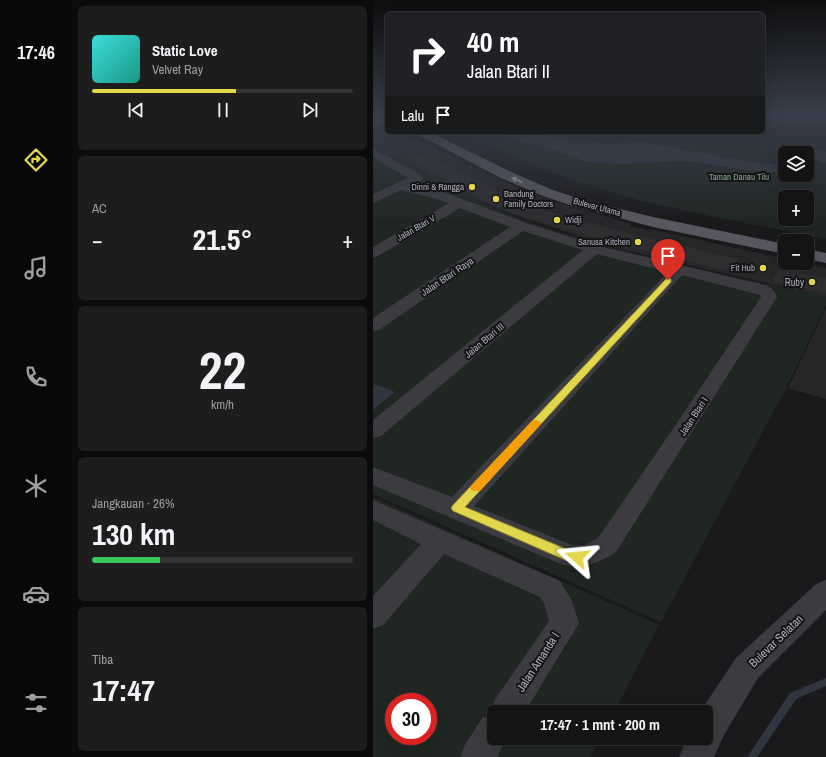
<!DOCTYPE html>
<html lang="id">
<meta charset="utf-8">
<style>
:root{--surface:#141415;--page:#1d1d1e;--text:#f1f3f6;--muted:#9d9ea0;--line:#333334;--accent:#e2d74c}
body{margin:0;font-family:"Archivo Narrow",sans-serif;background:var(--page);color:var(--text);height:100vh;display:flex;flex-direction:column;font-size:15px;white-space:nowrap}
*{box-sizing:border-box;margin:0}
p{font-size:13px;color:var(--muted)}
.icon{flex:none;width:22px;height:22px;fill:none;stroke:currentColor;stroke-width:2;stroke-linecap:round;stroke-linejoin:round}
.map{position:relative;flex:1;overflow:hidden}
.side{display:flex;flex-direction:column;gap:6px;padding:6px;background:#0b0b0c;width:301px}
.side>*{flex:none}
.guide{position:absolute;left:12px;top:12px;width:380px;height:122px;border-radius:6px;box-shadow:0 4px 16px #0002,0 0 0 1px var(--line);background:#202124;color:#fff;overflow:hidden}
.fabs{position:absolute;left:405px;top:146px;display:grid;gap:8px}
.fabs a{display:grid;place-items:center;width:36px;height:36px;border-radius:6px;background:var(--surface);box-shadow:0 4px 16px #0002,0 0 0 1px var(--line);font-size:20px}
.speed{position:absolute;left:12px;top:693px;display:flex;gap:8px;font-size:20px;font-weight:700;text-align:center}
.speed>*{display:grid;place-content:center;width:52px;height:52px;border-radius:50%;background:var(--surface);box-shadow:0 4px 16px #0002,0 0 0 1px var(--line);line-height:1}
.speed .limit{border:6px solid #d22;background:#fff;color:#111}
.pin{position:absolute;display:grid;place-items:center;width:34px;height:34px;color:#fff;margin:-41px -17px;border-radius:50% 50% 50% 0;rotate:-45deg;box-shadow:0 0 4px #0007}
.pin .icon{rotate:45deg}
.me{position:absolute;width:44px;margin:-22px;rotate:288deg;stroke-linejoin:round;filter:drop-shadow(0 0 3px #0008)}
.turn{display:flex;align-items:center;gap:14px;height:84px;padding:0 16px;font-size:18px}
.turn .icon{width:52px;height:52px;stroke-width:2.5}
.turn b{display:block;font-size:28px;line-height:34px}
.then{display:flex;align-items:center;height:38px;padding:0 16px;background:#0003;gap:8px;font-size:15px}
.big{font-size:30px;font-weight:700;line-height:1.1}
.side .card{flex:1;display:flex;flex-direction:column;justify-content:center;gap:6px;min-width:0;padding:0 14px;border-radius:6px;background:var(--page)}
.side .dial{align-items:center;gap:0}
.dial b{font-size:52px;line-height:1}
.song{display:flex;align-items:center;gap:12px}
.cover{width:48px;height:48px;border-radius:6px;background:linear-gradient(135deg,hsl(180 70% 55%),hsl(170 70% 35%))}
.played{height:4px;border-radius:2px;background:linear-gradient(90deg,var(--accent) 55%,var(--line) 55%)}
.keys{display:flex;justify-content:space-around;direction:ltr}
.heat{display:flex;justify-content:space-between;align-items:center;font-size:22px;direction:ltr}
.charge{height:6px;border-radius:3px;background:linear-gradient(90deg,#34c759 26%,var(--line) 0)}
.trip{position:absolute;left:114px;top:705px;width:226px;height:40px;border-radius:6px;background:var(--surface);box-shadow:0 4px 16px #0002,0 0 0 1px var(--line);font-weight:700;line-height:40px;text-align:center}
main{display:flex;flex:1;min-height:0}
.tab-bar{display:flex;flex-direction:column;width:72px;justify-content:space-around;align-items:center;background:#080808;color:var(--muted)}
.tab-bar .icon{width:28px;height:28px}
.tab-bar .current{color:var(--accent)}
.tab-bar b{font-size:18px;color:var(--text)}
.map>svg:first-child{display:block}
.built{fill:#272629}
.green{fill:#202723;fill-rule:evenodd}
.water{fill:#31353f}
.lines{fill:none;stroke-linecap:round;stroke-linejoin:round}
.stream{fill:#31353f;fill-rule:evenodd}
.building{fill:#2e2d30}
.minor{fill:#3c3b40;fill-rule:evenodd}
.major{fill:#58575f;fill-rule:evenodd}
.oneway{fill:#9d9da8}
.route{fill:#e2d74c;stroke:#938c31}
.slow{fill:#f59e0b}
.poi-dot{fill:#e2d74c;stroke:#151517;stroke-width:1.5}
.labels{text-anchor:middle;stroke-width:4;stroke-linejoin:round;paint-order:stroke}
.far-park-label{font-size:9px;fill:#87a390;stroke:#151517}
.far-poi-label{font-size:9px;fill:#aeaeba;stroke:#151517;text-anchor:end}
.far-street-label{font-size:9px;fill:#aeaeba;stroke:#151517}
.street-label{font-size:10px;fill:#aeaeba;stroke:#151517}
.poi-label{font-size:10px;fill:#aeaeba;stroke:#151517;text-anchor:end}
.near-street-label{font-size:12px;fill:#aeaeba;stroke:#151517}
</style>
<main>
<nav class="tab-bar">
<b>17:46</b>
<svg class="icon current" aria-label="directions" viewBox="0 0 24 24"><path d="M12 3l9 9-9 9-9-9zM9 14v-3h6M13 9l2 2-2 2"/></svg>
<svg class="icon" aria-label="music" viewBox="0 0 24 24"><path d="M9 18V5l10-2v13"/><circle cx="6" cy="18" r="3"/><circle cx="16" cy="16" r="3"/></svg>
<svg class="icon" aria-label="phone" viewBox="0 0 24 24"><path d="M5 4h4l2 5-3 2q2 4 5 5l2-3 5 2v4C11 20 4 13 5 4z"/></svg>
<svg class="icon" aria-label="climate" viewBox="0 0 24 24"><path d="M12 3v18M4 7l16 10M4 17L20 7"/></svg>
<svg class="icon" aria-label="car" viewBox="0 0 24 24"><path d="M5 17H2v-5l4-1 3-4h7l3 4 3 1v5h-3M9 17h6M6 11h13"/><circle cx="7" cy="17" r="2"/><circle cx="17" cy="17" r="2"/></svg>
<svg class="icon" aria-label="filters" viewBox="0 0 24 24"><path d="M4 7h16M4 17h16"/><circle cx="9" cy="7" r="2"/><circle cx="15" cy="17" r="2"/></svg>
</nav>
<section class="side">
<div class="card">
<div class="song"><i class="cover"></i><div><b>Static Love</b><p>Velvet Ray</p></div></div>
<div class="played"></div>
<div class="keys"><svg class="icon" aria-label="previous" viewBox="0 0 24 24"><path d="M18 5L8 12l10 7zM5 5v14"/></svg><svg class="icon" aria-label="pause" viewBox="0 0 24 24"><path d="M8 5v14M16 5v14"/></svg><svg class="icon" aria-label="next" viewBox="0 0 24 24"><path d="M6 5l10 7-10 7zM19 5v14"/></svg></div>
</div>
<div class="card"><p>AC</p>
<div class="heat"><a>−</a><b class="big">21.5°</b><a>+</a></div>
</div>
<div class="card dial"><b>22</b><p>km/h</p></div>
<div class="card"><p>Jangkauan · 26%</p><b class="big">130 km</b><div class="charge"></div></div>
<div class="card"><p>Tiba</p><b class="big">17:47</b></div>
</section>
<div class="map">
<svg width="453" height="757" viewBox="0 0 453 757">
<rect width="100%" height="100%" fill="#1a1a1c"/>
<!-- built -->
<g class="built">
<polygon points="0,124 14,125 14,132 28,132 148,189 180,201 258,224 257,226 274,230 277,229 412,259 412,263 430,263 453,268 453,297 243,248 146,217 92,195 0,144"/>
<polygon points="453,308 453,399 415,388"/>
</g>
<!-- green -->
<g class="green">
<path d="M87 132H333L453 141V239C367 221 279 208 196 179 159 165 123 148 87 132ZM412 153H434V175H412ZM412 197H434V219H412Z"/>
<path d="M0 144C48 170 94 199 146 218 245 254 350 274 453 297V305L413 388 288 622 0 494Z"/>
<path d="M0 497 286 625 241 712H121V738H228L218 757H0ZM21 702H55V736H21Z"/>
</g>
<!-- water -->
<g class="water">
<polygon points="127,132 171,132 184,138 212,139 232,144 270,142 385,163 412,164 412,173 373,170 316,161 301,161 250,164 215,162 180,150 135,138 129,135"/>
<polygon points="444,150 453,151 453,163 434,157 434,153 430,153"/>
<polygon points="2,384 22,392 0,410 0,386"/>
</g>
<g class="lines">
<!-- stream -->
<polygon class="stream" points="453,678 453,686 423,699 384,757 375,757 376,754 417,693"/>
</g>
<!-- building -->
<g class="building">
<polygon points="52,154 154,207 159,205 187,215 259,234 365,259 355,271 236,242 141,214 107,199 34,158"/>
<polygon points="407,268 453,278 453,293 399,281"/>
</g>
<g class="lines">
<!-- minor -->
<g class="minor">
<path d="M0 149 48 175 50 178 48 181 38 185 73 193 153 223 226 246 392 285C399 288 401 290 404 297L243 552C226 563 208 570 188 564L0 485V467L79 497 295 272 224 254 8 436 0 438V420L210 250 150 231 6 330 0 331V318L137 227 87 208 5 256 0 258V247L76 203 64 199 28 190 0 203V194L35 178 0 157ZM309 275 380 293 387 295 388 297 308 417 225 538 211 545H199L101 506Z"/>
<polygon points="0,500 187,581 198,599 206,623 152,712 121,712 121,738 134,738 124,757 87,757 92,745 109,718 118,715 117,712 121,701 176,621 171,603 167,597 71,554 10,625 0,629 0,596 48,544 0,520"/>
<polygon points="453,580 453,610 385,678 351,735 341,757 306,757 314,738 333,738 333,712 327,712 363,658 443,584"/>
</g>
<!-- major -->
<g class="major">
<polygon points="0,118 14,119 14,125 0,124"/>
<polygon points="42,132 57,132 136,171 180,190 207,199 280,217 412,244 412,254 280,227 197,205 170,196 126,177 44,134"/>
<polygon points="434,249 453,253 453,263 434,259"/>
</g>
</g>
<!-- one-way arrows -->
<defs><path id="oneway-solid" d="M-6-.8H1V-3.2L6.5 0L1 3.2V.8H-6Z"/></defs>
<use class="oneway" href="#oneway-solid" transform="translate(144 180) rotate(-155)"/>
<!-- sky -->
<linearGradient id="sky" x2="0" y2="1"><stop stop-color="#0e0e0f"/><stop offset="0.52" stop-color="#383e4b"/><stop offset="1" stop-color="#383e4b" stop-opacity="0"/></linearGradient>
<rect width="453" height="222" fill="url(#sky)"/>
<!-- route -->
<polygon class="route" points="295,278 298,279 298,282 92,507 198,551 208,554 210,557 208,561 204,562 192,560 80,511 78,508 80,505 293,279"/>
<!-- slow -->
<polygon class="slow" points="163,420 166,421 168,423 166,426 107,491 99,491 97,488 99,485 159,421"/>
<!-- markers -->
<g class="poi-dot">
<circle cx="99" cy="187" r="4"/>
<circle cx="123" cy="199" r="4"/>
<circle cx="184" cy="220" r="4"/>
<circle cx="265" cy="242" r="4"/>
<circle cx="390" cy="268" r="4"/>
<circle cx="439" cy="282" r="4"/>
</g>
<g class="labels">
<!-- far-park labels -->
<g class="far-park-label">
<text x="366" y="180">Taman Danau Tilu</text>
</g>
<!-- far-poi labels -->
<g class="far-poi-label">
<text x="91" y="190">Dinni &amp; Rangga</text>
<text x="131" y="197" text-anchor="start">Bandung<tspan x="131" dy="10">Family Doctors</tspan></text>
<text x="192" y="223" text-anchor="start">Widji</text>
<text x="257" y="245">Sanusa Kitchen</text>
<text x="382" y="271">Fit Hub</text>
</g>
<!-- far-street labels -->
<g class="far-street-label">
<text transform="translate(224 207) rotate(15)" y="3">Bulevar Utama</text>
<text transform="translate(43 228) rotate(-30)" y="3">Jalan Btari V</text>
</g>
<!-- street labels -->
<g class="street-label">
<text transform="translate(74 276) rotate(-34)" y="4">Jalan Btari Raya</text>
<text transform="translate(111 340) rotate(-40)" y="4">Jalan Btari III</text>
<text transform="translate(320 416) rotate(-57)" y="4">Jalan Btari I</text>
</g>
<!-- poi labels -->
<g class="poi-label">
<text x="431" y="286">Ruby</text>
</g>
<!-- near-street labels -->
<g class="near-street-label">
<text transform="translate(403 641) rotate(-44)" y="4">Bulevar Selatan</text>
<text transform="translate(165 662) rotate(-57)" y="4">Jalan Amanda I</text>
</g>
</g>
</svg>
<div class="fabs">
<a><svg class="icon" aria-label="layers" viewBox="0 0 24 24"><path d="M12 4l9 5-9 5-9-5zM3 14l9 5 9-5"/></svg></a>
<a>+</a>
<a>−</a>
</div>
<div class="speed"><div class="limit">30</div></div>
<div class="pin" style="left:295px;top:280px;background:#d93025"><svg class="icon" aria-label="arrive" viewBox="0 0 24 24"><path d="M6 21V4h12l-3 4 3 4H6"/></svg></div>
<svg class="me" style="left:204px;top:557px" viewBox="-20 -20 40 40"><path d="M0-17L14 15 0 8-14 15z" fill="#e2d74c" stroke="#fff" stroke-width="4"/></svg>
<div class="trip">17:47 · 1 mnt · 200 m</div>
<div class="guide">
<div class="turn"><svg class="icon" aria-label="right" viewBox="0 0 24 24"><path d="M7 20v-9h11M14 6l5 5-5 5"/></svg><div><b>40 m</b>Jalan Btari II</div></div>
<div class="then">Lalu<svg class="icon" aria-label="arrive" viewBox="0 0 24 24"><path d="M6 21V4h12l-3 4 3 4H6"/></svg></div>
</div>
</div>
</main>
